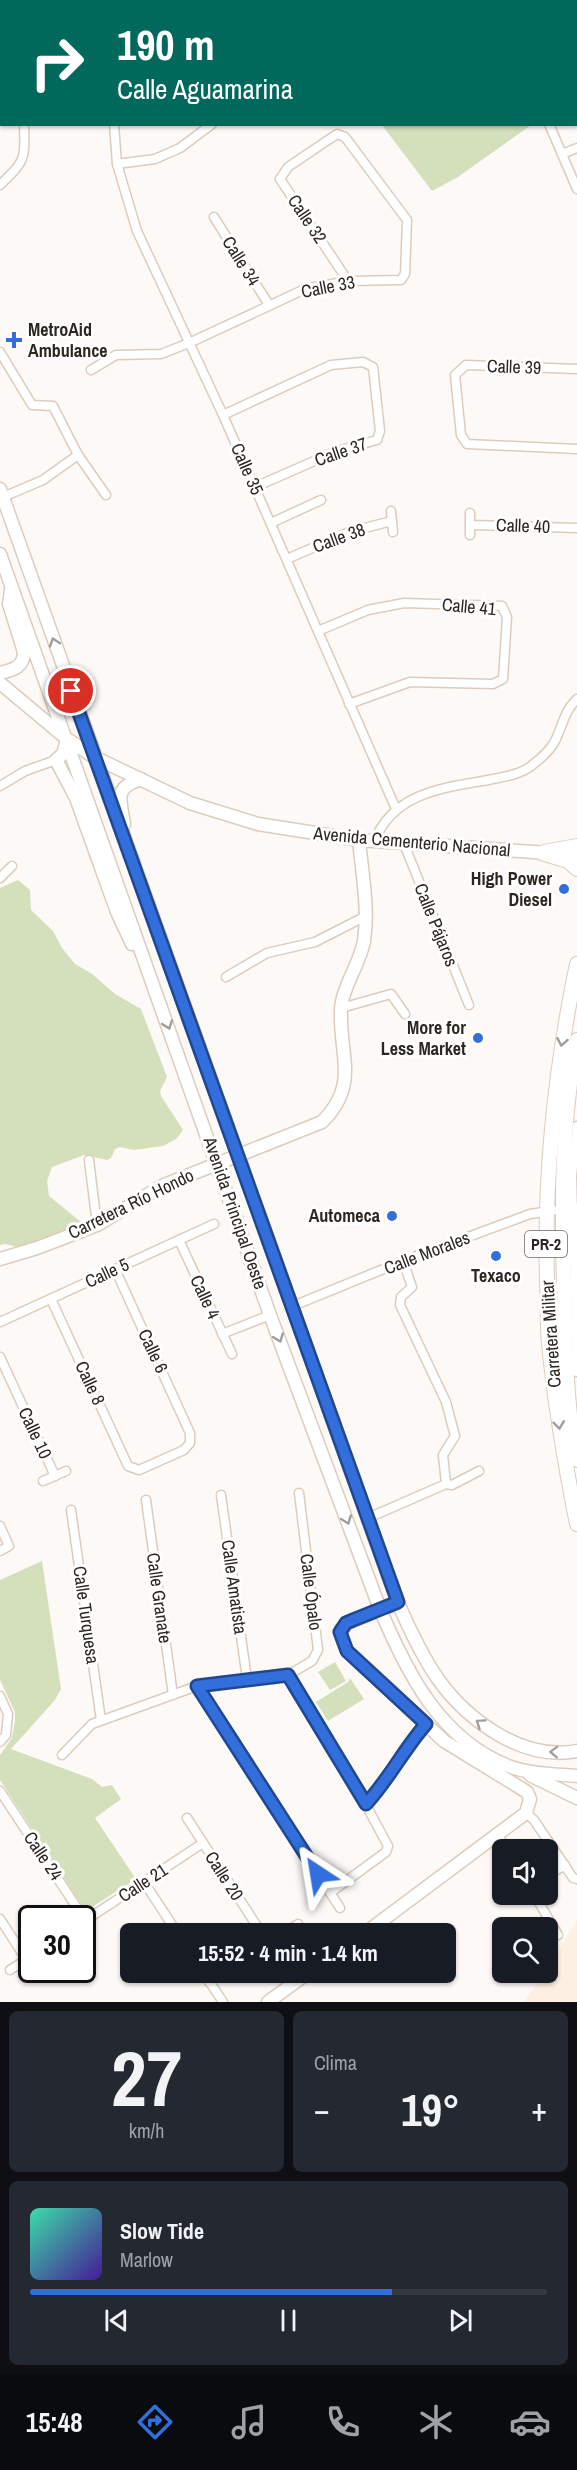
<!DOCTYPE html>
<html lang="es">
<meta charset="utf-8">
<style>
:root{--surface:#171b24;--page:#242831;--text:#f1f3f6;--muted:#9ea1a6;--line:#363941;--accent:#326fdd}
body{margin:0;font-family:"Archivo Narrow",sans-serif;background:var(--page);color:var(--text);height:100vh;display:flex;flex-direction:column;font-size:22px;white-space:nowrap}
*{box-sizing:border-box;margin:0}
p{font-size:20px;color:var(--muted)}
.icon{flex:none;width:33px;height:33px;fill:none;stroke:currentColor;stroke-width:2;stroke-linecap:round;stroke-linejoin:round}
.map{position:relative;height:2002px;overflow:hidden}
.panel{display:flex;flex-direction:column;gap:9px;padding:9px;background:#0d0f14;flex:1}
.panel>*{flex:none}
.top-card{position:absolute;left:0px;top:0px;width:578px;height:126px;box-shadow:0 2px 4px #0004;background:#00695c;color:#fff;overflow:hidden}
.fabs{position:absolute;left:492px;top:1839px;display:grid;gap:12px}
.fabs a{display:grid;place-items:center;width:66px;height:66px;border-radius:9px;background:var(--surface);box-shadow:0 2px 4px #0004;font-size:30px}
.speed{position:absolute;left:18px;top:1905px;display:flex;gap:12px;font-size:30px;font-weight:700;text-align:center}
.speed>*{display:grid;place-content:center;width:78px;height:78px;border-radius:50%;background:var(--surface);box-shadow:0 2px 4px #0004;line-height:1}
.speed .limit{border:3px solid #111;border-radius:9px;background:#fff;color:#111}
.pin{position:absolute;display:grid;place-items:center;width:51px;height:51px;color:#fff;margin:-26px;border:3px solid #fff;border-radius:50%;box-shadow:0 2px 6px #0007}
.me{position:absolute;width:66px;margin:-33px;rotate:327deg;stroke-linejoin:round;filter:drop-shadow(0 0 4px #0008)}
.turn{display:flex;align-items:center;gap:21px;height:126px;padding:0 18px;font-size:27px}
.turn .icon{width:78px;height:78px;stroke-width:2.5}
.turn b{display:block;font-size:42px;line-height:51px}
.big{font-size:45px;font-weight:700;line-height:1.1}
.panel .card{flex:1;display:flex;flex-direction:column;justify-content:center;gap:9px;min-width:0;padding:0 21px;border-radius:9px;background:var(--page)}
.panel .dial{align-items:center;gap:0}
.dial b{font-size:78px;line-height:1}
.song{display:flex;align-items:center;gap:18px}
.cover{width:72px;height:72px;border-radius:9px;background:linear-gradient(135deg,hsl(160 70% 55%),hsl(260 70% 35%))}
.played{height:6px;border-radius:3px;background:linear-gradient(90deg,var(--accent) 70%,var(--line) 70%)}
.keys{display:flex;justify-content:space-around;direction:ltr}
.heat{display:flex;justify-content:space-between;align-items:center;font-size:33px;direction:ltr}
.panel .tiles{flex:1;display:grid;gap:9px;grid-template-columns:1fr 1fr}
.card:last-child{grid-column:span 2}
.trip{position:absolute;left:120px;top:1923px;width:336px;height:60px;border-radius:9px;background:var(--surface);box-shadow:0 2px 4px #0004;font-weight:700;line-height:60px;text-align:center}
.dock{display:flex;height:96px;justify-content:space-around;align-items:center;background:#090b0e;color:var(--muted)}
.dock .icon{width:42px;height:42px}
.dock .on{color:var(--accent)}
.dock b{font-size:27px;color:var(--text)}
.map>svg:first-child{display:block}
.built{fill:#fdf0e2}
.green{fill:#d4e0bc}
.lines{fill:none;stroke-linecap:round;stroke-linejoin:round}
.street-casing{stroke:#ddccbc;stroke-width:11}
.secondary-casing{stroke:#ddccbc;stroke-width:15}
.primary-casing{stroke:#ddccbc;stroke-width:16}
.street{stroke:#fff;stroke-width:8}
.secondary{stroke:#fff;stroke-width:12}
.primary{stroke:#fff;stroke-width:14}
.oneway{stroke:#a09d9b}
.route-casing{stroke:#204890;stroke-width:15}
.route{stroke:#326fdd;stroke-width:10}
.poi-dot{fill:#326fdd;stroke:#fff;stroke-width:2}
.labels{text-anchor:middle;stroke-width:6;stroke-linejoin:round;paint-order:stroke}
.shield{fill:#fff;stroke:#6b6763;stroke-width:1.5}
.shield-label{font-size:16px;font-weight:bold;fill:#2c2620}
.street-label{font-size:18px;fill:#2c2620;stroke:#fff}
.poi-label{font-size:18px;font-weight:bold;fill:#2c2620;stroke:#fff;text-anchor:end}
</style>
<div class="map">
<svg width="577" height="2002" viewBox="0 0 577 2002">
<rect width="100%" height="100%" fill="#fdf9f6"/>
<!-- built -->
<polygon class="built" points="577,1920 577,2002 524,2002 545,1973 548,1972 548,1969"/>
<!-- green -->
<g class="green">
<polygon points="382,125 531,125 458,177 432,191"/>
<polygon points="18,880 30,890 31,910 53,931 62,948 75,964 92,974 115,994 141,1009 167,1077 160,1091 161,1096 183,1130 176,1139 163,1146 134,1150 120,1147 115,1149 111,1158 107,1160 84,1155 52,1167 47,1181 49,1196 81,1222 79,1226 20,1248 6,1244 0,1245 0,888"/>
<polygon points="42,1561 61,1689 55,1700 11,1749 92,1779 102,1787 112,1785 121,1799 95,1818 136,1879 89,1909 83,1907 0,1780 0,1755 12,1738 15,1721 15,1712 0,1680 0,1580"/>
<polygon points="335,1662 346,1681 330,1690 318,1672"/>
<polygon points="350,1678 364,1699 328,1721 316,1702 348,1682"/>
</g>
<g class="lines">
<defs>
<g id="street">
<polyline points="97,0 98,2"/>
<polyline points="350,2 352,0"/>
<polyline points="0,96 2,96"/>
<polyline points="114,124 117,164 137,231 223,415 396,809"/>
<polyline points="549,124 577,189"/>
<polyline points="562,154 577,148"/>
<polyline points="117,164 155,159 180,148 212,124"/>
<path d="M0 185C26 160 25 160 24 124"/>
<polyline points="214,217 269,305"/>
<polyline points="0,352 32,405 53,406 78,455 106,495"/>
<polyline points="577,369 466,365 455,375 461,435 467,444 577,449"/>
<polyline points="91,370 116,355 161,354 189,343 305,289 348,281 401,280 405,274 407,220 345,137 337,134 288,167 280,179 348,281"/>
<polyline points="223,415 331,365 363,362 373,367 380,431 377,440 337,451 255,487"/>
<polyline points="3,497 43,480 78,455"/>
<polyline points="391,511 393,532"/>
<polyline points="271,523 321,500"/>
<polyline points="470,525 577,528"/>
<polyline points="470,535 470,513"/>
<polyline points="287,559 349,532 392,521"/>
<polyline points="318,631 368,610 404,603 502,606 507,617 503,679 493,684 410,682 349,704"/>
<polyline points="0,786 25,771 56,760"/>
<path d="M374 842C393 793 442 788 488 780 502 777 520 775 531 766 539 760 549 751 554 743 562 728 564 711 577 699"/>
<polyline points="404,844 469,1005"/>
<polyline points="0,878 12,866"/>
<polyline points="226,977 267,953 315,942 366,916"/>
<polyline points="341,1008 391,994 405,1014"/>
<polyline points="577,1126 572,1176 577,1372"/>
<polyline points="89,1160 97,1225"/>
<polyline points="179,1240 232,1354"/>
<polyline points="403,1261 412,1287 401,1297 400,1305 446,1402 455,1436 443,1455 446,1484"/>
<polyline points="51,1299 128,1466 139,1470 184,1450 190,1443 190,1433 115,1269"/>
<polyline points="293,1306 403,1261 530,1214 577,1207"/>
<polyline points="0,1322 214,1224"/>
<polyline points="222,1334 270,1315"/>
<polyline points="0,1357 55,1476"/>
<polyline points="43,1481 66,1471"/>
<polyline points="221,1495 247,1679"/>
<polyline points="146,1500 173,1695"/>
<polyline points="71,1510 101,1720"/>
<polyline points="368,1518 446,1484 452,1485 479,1471"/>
<polyline points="0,1526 9,1546 0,1551"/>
<polyline points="288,1675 350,1775 388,1846 386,1852 330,1893"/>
<polyline points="197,1686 340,1908"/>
<polyline points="0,1696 8,1714 6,1735 0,1742"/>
<polyline points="62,1755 92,1724 197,1686 288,1675 312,1661 318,1650 299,1493"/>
<polyline points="0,1791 85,1920"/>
<polyline points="366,1804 425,1724"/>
<polyline points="526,1813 534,1820 573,1878 577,1879"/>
<polyline points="187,1818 262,1934"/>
<polyline points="498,1835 507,1850"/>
<polyline points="548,1875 565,1865"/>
<polyline points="144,1882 178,1934"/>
<polyline points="534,1894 558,1935"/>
<polyline points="0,1919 26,1959"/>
<polyline points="83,1922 203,1843"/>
<polyline points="283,1934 298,1924"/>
<polyline points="10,1970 32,1956"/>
<polyline points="203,1972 223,2002"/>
<polyline points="209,1982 223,1972"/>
</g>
<g id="secondary">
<path d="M0 489 398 1603C423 1660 445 1704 501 1736 524 1749 550 1756 577 1751"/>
<path d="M0 554 270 1315 380 1609C407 1673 440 1739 508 1766 529 1774 555 1774 577 1776"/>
<path d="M0 673C13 670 24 667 24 652L9 604 11 590"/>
<polyline points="0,683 67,739 94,757 190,803 258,824 359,840 577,855"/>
<polyline points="67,740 63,754 56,760 76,798 117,912 132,944"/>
<path d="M124 824C121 801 112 788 141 779"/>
<path d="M0 1259 37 1248 97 1225 164 1185 322 1122C360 1084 339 1056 341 1010 342 987 360 964 364 941 369 908 362 873 359 840"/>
<polyline points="530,1775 577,1798"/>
<polyline points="364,1934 526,1813 530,1799 527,1792 444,1741 347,1651 340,1632 347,1623 398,1603"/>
<polyline points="268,2002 309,1972"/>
</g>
<g id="primary">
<polyline points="544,852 577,846"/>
<polyline points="542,853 568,861 577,869"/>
<path d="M577 964C555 1069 544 1173 547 1280 548 1302 547 1323 549 1344 555 1405 565 1464 577 1524"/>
<path d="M577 1040C561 1121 562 1204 564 1287 566 1345 565 1403 577 1460"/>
</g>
</defs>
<!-- street casing -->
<use href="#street" class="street-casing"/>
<!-- secondary casing -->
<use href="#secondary" class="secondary-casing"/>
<!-- primary casing -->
<use href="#primary" class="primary-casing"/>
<!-- street -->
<use href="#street" class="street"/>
<!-- secondary -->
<use href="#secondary" class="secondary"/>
<!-- primary -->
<use href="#primary" class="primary"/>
</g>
<!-- one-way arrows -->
<defs><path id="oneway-chevron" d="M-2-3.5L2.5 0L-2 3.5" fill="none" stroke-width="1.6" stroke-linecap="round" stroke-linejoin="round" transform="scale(1.5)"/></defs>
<g class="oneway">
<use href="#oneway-chevron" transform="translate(54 642) rotate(-108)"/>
<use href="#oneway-chevron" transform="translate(168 1025) rotate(70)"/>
<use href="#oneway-chevron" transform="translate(562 1042) rotate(100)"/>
<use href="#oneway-chevron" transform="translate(279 1338) rotate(70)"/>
<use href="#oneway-chevron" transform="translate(559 1425) rotate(83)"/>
<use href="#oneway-chevron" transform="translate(347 1520) rotate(70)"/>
<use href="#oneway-chevron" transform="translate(480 1723) rotate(-146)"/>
<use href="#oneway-chevron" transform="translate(554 1752) rotate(-178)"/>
</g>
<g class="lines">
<defs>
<path id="route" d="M71 691 398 1602 353 1620 346 1623 340 1632 347 1651 426 1724C404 1749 389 1779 366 1804L288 1675 197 1686 318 1874"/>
</defs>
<!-- route casing -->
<use href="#route" class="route-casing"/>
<!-- route -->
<use href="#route" class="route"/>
</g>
<!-- markers -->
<g class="poi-dot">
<path d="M11 331h6v6h6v6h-6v6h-6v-6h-6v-6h6z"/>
<circle cx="564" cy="889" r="6"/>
<circle cx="478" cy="1038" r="6"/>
<circle cx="392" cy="1216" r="6"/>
<circle cx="496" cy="1256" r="6"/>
</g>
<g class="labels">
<!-- shield labels -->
<rect class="shield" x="525" y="1231" width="42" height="26" rx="4.5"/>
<g class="shield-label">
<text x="546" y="1250">PR-2</text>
</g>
<!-- street labels -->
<g class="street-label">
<text transform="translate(307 219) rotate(56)" y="6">Calle 32</text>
<text transform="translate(241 261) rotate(58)" y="6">Calle 34</text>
<text transform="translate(328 287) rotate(-11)" y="6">Calle 33</text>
<text transform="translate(514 367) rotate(2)" y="6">Calle 39</text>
<text transform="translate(341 452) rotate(-19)" y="6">Calle 37</text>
<text transform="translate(247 469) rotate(66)" y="6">Calle 35</text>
<text transform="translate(523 526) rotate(2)" y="6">Calle 40</text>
<text transform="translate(339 538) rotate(-20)" y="6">Calle 38</text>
<text transform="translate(469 607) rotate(5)" y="6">Calle 41</text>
<text transform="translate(412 842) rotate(5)" y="6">Avenida Cementerio Nacional</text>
<text transform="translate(436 925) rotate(68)" y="6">Calle Pájaros</text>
<text transform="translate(131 1204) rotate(-26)" y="6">Carretera Río Hondo</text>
<text transform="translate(235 1213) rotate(71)" y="6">Avenida Principal Oeste</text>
<text transform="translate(427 1253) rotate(-21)" y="6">Calle Morales</text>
<text transform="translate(107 1273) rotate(-25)" y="6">Calle 5</text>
<text transform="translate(205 1297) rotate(65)" y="6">Calle 4</text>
<text transform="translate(551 1334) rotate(-94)" y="6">Carretera Militar</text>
<text transform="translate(153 1351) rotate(65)" y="6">Calle 6</text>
<text transform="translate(90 1383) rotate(65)" y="6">Calle 8</text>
<text transform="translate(35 1433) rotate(65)" y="6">Calle 10</text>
<text transform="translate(234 1587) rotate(82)" y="6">Calle Amatista</text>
<text transform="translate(311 1592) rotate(83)" y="6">Calle Ópalo</text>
<text transform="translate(159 1598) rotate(82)" y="6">Calle Granate</text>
<text transform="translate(86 1615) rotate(82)" y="6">Calle Turquesa</text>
<text transform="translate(43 1856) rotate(56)" y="6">Calle 24</text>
<text transform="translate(224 1876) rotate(57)" y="6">Calle 20</text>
<text transform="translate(143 1883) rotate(-33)" y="6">Calle 21</text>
</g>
<!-- poi labels -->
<g class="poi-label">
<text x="28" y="336" text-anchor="start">MetroAid<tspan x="28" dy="21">Ambulance</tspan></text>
<text x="552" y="885">High Power<tspan x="552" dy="21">Diesel</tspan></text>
<text x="466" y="1034">More for<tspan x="466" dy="21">Less Market</tspan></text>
<text x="380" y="1222">Automeca</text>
<text x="496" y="1282" text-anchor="middle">Texaco</text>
</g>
</g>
</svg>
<div class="fabs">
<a><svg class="icon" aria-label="sound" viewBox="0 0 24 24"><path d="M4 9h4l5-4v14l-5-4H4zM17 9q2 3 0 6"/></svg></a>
<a><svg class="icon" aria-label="search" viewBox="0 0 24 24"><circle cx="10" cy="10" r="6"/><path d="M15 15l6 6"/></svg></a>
</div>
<div class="speed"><div class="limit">30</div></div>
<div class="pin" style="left:71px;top:691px;background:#d93025"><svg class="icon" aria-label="arrive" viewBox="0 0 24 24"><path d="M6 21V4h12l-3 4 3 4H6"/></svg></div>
<svg class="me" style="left:318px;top:1874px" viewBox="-20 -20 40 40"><path d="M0-17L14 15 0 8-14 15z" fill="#326fdd" stroke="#fff" stroke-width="4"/></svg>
<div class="trip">15:52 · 4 min · 1.4 km</div>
<div class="top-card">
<div class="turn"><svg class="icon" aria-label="right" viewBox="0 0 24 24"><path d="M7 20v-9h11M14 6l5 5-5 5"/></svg><div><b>190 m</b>Calle Aguamarina</div></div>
</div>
</div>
<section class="panel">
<div class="tiles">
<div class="card dial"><b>27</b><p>km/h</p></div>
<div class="card"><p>Clima</p>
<div class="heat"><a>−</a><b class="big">19°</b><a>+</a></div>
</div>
<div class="card">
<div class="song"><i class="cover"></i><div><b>Slow Tide</b><p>Marlow</p></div></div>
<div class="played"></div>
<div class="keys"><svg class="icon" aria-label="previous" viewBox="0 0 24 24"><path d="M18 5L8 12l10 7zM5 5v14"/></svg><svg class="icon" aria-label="pause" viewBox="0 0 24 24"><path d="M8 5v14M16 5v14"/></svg><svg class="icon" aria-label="next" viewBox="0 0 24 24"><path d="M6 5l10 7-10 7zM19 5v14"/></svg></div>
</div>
</div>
</section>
<nav class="dock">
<b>15:48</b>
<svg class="icon on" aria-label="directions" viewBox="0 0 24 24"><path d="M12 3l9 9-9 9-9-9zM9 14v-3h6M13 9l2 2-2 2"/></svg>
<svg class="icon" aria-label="music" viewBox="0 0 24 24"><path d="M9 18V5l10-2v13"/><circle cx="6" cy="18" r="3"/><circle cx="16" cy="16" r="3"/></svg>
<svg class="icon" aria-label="phone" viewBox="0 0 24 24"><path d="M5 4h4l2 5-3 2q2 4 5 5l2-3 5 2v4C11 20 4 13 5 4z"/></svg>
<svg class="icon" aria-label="climate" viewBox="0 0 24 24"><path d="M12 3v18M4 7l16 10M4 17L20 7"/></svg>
<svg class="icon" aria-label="car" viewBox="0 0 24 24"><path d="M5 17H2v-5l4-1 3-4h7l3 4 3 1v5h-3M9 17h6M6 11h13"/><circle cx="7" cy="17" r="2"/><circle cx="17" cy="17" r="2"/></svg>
</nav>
